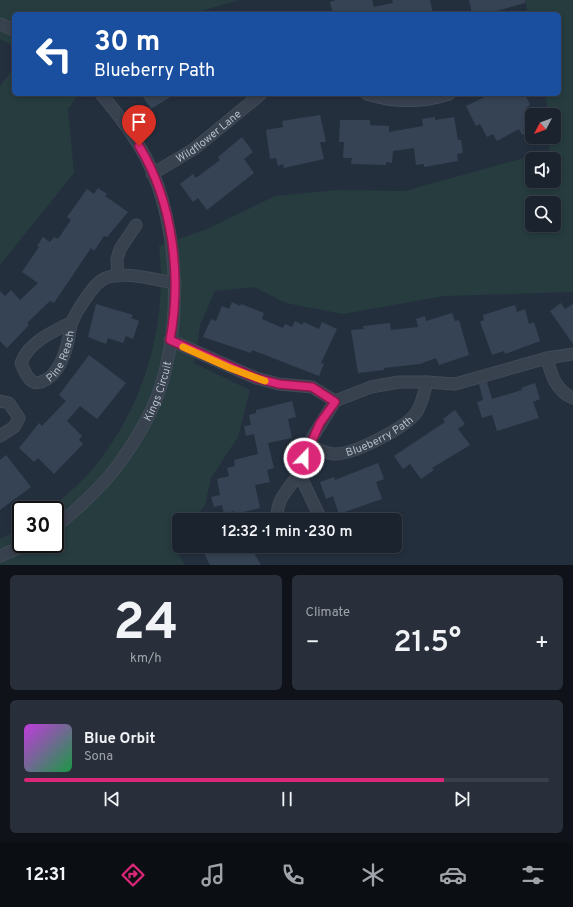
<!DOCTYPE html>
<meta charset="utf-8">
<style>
:root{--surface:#1b232e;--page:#282f3a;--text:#f1f3f6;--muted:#a0a4aa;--line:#39404a;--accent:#db2777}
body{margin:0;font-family:Overpass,sans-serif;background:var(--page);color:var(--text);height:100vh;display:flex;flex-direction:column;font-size:15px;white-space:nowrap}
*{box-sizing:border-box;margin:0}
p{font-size:13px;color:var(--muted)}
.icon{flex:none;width:22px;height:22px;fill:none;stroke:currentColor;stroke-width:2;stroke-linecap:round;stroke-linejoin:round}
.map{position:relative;height:565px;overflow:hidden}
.panel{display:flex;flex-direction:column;gap:10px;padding:10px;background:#0f1319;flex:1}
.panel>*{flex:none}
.hud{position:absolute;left:12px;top:12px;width:549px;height:84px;border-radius:6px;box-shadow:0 2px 6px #0003,0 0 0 1px var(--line);background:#1a4fa0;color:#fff;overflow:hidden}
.needle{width:26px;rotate:229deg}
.controls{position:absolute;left:525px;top:108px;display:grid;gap:8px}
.controls a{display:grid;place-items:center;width:36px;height:36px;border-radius:6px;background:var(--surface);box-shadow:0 2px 6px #0003,0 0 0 1px var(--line);font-size:20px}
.speed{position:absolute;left:12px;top:501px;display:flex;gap:8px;font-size:20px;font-weight:700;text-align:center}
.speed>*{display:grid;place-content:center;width:52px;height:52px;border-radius:50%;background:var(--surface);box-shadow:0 2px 6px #0003,0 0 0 1px var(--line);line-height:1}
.speed .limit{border:2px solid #111;border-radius:6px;background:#fff;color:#111}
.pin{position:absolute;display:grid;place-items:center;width:34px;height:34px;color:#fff;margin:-41px -17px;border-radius:50% 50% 50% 0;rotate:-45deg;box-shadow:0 0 4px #0007}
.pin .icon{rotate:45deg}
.me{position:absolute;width:44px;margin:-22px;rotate:22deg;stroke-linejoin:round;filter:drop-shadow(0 0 3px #0008)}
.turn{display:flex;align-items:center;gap:14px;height:84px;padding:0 16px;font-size:18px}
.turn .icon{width:52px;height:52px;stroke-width:2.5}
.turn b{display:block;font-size:28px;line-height:34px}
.big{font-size:30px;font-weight:600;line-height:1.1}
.panel .widget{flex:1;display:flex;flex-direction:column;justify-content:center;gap:6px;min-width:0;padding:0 14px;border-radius:6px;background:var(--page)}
.panel .dial{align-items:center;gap:0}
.dial b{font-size:52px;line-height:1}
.song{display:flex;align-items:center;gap:12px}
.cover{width:48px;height:48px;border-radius:6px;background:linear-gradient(135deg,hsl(290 70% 55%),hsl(140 70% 35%))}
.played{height:4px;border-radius:2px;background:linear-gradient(90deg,var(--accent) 80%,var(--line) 80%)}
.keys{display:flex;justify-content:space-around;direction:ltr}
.heat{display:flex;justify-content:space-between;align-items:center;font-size:22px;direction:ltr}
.panel .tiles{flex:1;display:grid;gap:10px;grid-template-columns:1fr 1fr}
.widget:last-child{grid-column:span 2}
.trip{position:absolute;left:172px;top:513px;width:230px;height:40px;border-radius:6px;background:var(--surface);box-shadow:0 2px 6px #0003,0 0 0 1px var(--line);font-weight:600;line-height:40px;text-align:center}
.tabs{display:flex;height:64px;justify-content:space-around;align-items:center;background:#0b0e12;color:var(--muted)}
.tabs .icon{width:28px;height:28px}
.tabs .on{color:var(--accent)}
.tabs b{font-size:18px;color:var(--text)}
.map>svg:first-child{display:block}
.green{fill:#263c3f;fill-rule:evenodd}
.building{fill:#364354}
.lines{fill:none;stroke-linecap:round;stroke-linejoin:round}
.minor-casing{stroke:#414a57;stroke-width:13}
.minor{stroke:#38414e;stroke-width:11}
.route-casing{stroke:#8e194d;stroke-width:10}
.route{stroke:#db2777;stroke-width:7}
.slow{stroke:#f59e0b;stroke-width:7}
.labels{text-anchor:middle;stroke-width:4;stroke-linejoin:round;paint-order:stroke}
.street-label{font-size:11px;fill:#b4bcc9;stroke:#1d2633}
</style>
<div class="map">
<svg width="573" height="565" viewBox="0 0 573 565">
<rect width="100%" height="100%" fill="#242f3e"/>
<!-- green -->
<g class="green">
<polygon points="0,0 239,0 191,14 14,14 14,46 0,39"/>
<path d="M525 0H573V292L444 296 343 314 286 303 254 287 215 291 200 325 194 363 250 390 238 437 211 478 205 505 194 520H179V538L174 545 185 565H0V539L21 529V544H55V510H49C65 496 82 482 95 466 145 405 168 323 159 246L207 229 275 196 337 190 405 191 549 151 550 137H554V115H549L545 94H559V14H528ZM532 159H554V181H532ZM532 203H554V225H532Z"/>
<polygon points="14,68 14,94 79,94 68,109 74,173 0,265 0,86"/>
</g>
<!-- building -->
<g class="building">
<polygon points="336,0 372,0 374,7 393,3 392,0 430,0 433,14 333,14 330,2"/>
<polygon points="469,0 525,0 525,3 493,12 493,14 472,14"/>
<polygon points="141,94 175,94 151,109"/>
<polygon points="491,94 525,94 530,105 526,108 532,120 532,129 522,135 519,129 497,141 493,134 487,137 480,124 476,126 466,106"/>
<polygon points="320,115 326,142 320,142 324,159 284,168 283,164 278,166 276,158 270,159 266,130 283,127 282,121"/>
<polygon points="435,117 435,120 454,117 458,140 461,140 463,153 457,154 458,161 424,167 424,164 416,165 414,148 393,151 392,163 386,162 386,165 351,164 352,158 343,158 344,142 339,142 340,120 370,120 370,125 389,126 389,132 423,126 422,119"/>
<polygon points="242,137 253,152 244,159 254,173 207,210 198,198 193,202 180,184 193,174 196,178 220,160 218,157"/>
<polygon points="98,188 107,194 105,196 128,212 107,237 104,236 94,251 91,248 54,303 50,301 27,323 29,325 7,348 0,341 0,291 5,296 11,290 20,300 38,283 22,272 39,247 37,246 43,237 50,242 54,237 58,239 71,220 67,217 87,189 94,194"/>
<polygon points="232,302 240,306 241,304 264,313 262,319 283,328 285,324 292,327 295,321 302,325 304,322 319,329 322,322 337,329 321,363 324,364 319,376 252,350 251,353 203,337 211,319 216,321 222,306 229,309"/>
<polygon points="561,303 565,309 573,304 573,344 550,311"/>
<polygon points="96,304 133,315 131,318 139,321 133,339 126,336 123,343 108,338 106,344 88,337"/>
<polygon points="515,305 517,312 525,309 529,324 534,322 540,341 505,354 504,351 492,355 480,322 484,320 483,315"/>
<polygon points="452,313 455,321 459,320 469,355 439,365 436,358 420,364 384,368 384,370 358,373 351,330 364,329 363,326 390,323 391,330 418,327 416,319 425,316 426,321"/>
<polygon points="89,355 126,383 97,419 80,406 67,421 82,436 79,440 83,444 54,474 38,458 34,462 19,448 39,423 42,426 66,401 59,395"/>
<polygon points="487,382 492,399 522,390 521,388 535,383 540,399 533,402 539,418 497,431 492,415 482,418 477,402 483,400 479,384"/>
<polygon points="292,401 296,417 288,419 292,438 268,443 274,468 267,470 270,482 255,485 260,508 235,514 234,511 224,514 222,505 214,507 211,497 220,495 217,479 229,476 227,468 235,466 234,460 258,454 254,434 246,436 244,426 251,425 249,415 256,413 256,410"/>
<polygon points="455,410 465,424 458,429 470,445 432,468 434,470 421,479 410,464 403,469 394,456 445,422 443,419"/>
<polygon points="6,455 31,487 0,510 0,460"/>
<polygon points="378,463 384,479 376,482 382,499 339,514 333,496 326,499 320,482 334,477 335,480"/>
<polygon points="200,546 250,546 261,565 210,565"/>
</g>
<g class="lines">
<defs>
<g id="minor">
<polyline points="0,24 14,30"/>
<path d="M367 94C395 103 422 103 449 94"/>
<path id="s1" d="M152 174 194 149 261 94"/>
<polyline points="118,276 117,259 120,249 136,225"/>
<path id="s2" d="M72 322C52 332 29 342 21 363 24 371 30 386 41 382 59 376 65 354 69 337 70 332 70 327 72 322 76 312 93 285 102 280 119 269 156 280 175 283"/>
<polyline points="170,340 256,378 279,384 312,387 335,401"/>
<path d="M573 354 547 358C551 375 556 391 573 398"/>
<polyline points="0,401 9,403 19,418 14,427 0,436"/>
<polyline points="309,443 335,401 371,387 399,382 427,382"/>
<polyline points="299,473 318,513 318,520"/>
<path id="s3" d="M277 520C276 497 289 490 299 473 304 464 306 453 309 443 317 450 324 453 334 454 353 455 405 428 416 413 422 405 424 392 427 382L455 384 547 358"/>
<path id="s4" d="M55 527C80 507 105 485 123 458 133 444 143 427 151 411 184 342 182 227 146 158 134 135 118 114 101 94"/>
<polyline points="0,556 28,544"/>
</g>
</defs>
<!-- minor casing -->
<use href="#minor" class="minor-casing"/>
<!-- minor -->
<use href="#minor" class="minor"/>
</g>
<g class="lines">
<defs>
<path id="route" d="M139 146C173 202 182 276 170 340L256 378 279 384 312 387 335 402 320 423 304 458"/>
</defs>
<!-- route casing -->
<use href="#route" class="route-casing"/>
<!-- route -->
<use href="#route" class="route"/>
<!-- slow -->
<polyline class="slow" points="183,347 230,368 265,381"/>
</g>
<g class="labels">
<!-- street labels -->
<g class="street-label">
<text dy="4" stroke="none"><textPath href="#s1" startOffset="68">Wildflower Lane</textPath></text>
<text dy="4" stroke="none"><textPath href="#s2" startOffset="132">Pine Reach</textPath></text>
<text dy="4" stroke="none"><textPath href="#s4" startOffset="173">Kings Circuit</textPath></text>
<text dy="4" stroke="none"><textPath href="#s3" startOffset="162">Blueberry Path</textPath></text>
</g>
</g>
</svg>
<div class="controls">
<a><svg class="needle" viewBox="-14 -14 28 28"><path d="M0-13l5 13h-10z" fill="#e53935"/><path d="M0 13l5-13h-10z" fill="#a0a4aa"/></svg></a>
<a><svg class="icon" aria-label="sound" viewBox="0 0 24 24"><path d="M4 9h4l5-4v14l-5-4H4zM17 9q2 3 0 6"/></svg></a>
<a><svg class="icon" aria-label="search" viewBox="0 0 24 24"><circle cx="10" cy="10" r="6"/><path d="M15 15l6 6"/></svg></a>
</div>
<div class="speed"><div class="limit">30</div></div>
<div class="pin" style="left:139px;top:146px;background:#d93025"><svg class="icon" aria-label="arrive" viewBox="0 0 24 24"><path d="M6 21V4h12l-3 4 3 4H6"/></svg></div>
<svg class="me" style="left:304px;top:458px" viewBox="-20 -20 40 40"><circle r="17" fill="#db2777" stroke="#fff" stroke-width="3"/><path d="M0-11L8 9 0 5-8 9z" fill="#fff"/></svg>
<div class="trip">12:32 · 1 min · 230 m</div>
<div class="hud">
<div class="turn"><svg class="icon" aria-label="left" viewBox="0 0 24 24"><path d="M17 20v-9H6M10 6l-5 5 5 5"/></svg><div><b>30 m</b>Blueberry Path</div></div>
</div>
</div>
<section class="panel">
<div class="tiles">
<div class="widget dial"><b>24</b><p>km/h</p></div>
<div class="widget"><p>Climate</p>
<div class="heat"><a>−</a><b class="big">21.5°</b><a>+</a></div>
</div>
<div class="widget">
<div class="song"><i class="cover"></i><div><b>Blue Orbit</b><p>Sona</p></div></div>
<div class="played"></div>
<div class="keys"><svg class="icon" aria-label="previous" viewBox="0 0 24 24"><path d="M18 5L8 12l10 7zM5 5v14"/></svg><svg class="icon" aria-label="pause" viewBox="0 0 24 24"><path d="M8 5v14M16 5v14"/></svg><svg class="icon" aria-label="next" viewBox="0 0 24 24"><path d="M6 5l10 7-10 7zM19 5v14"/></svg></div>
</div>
</div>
</section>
<nav class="tabs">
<b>12:31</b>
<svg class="icon on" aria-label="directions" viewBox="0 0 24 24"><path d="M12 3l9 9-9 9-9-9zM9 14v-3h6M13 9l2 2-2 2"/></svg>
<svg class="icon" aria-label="music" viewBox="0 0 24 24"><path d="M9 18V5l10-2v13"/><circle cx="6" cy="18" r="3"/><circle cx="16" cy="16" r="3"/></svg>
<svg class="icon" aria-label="phone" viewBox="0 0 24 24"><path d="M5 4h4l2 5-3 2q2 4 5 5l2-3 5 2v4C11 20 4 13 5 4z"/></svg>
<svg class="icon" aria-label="climate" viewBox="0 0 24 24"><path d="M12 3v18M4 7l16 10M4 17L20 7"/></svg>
<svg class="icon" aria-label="car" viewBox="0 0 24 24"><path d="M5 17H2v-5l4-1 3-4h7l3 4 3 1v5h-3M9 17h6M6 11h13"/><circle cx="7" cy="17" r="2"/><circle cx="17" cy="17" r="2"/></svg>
<svg class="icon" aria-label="filters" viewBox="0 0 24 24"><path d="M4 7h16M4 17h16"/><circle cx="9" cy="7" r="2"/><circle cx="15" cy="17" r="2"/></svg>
</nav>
